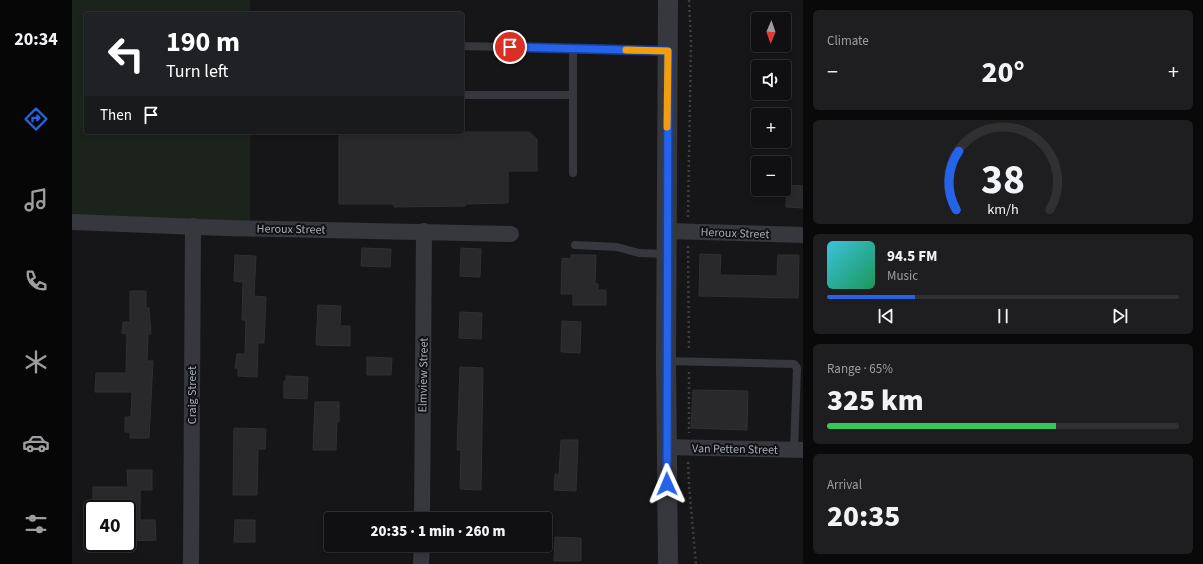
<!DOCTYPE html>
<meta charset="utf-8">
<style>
:root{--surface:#101012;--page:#1e1e20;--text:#f1f3f6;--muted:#9c9d9f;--line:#303032;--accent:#2563eb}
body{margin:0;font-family:"Source Sans 3",sans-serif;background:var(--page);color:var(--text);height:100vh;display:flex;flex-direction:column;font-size:15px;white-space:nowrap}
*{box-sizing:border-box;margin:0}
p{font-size:13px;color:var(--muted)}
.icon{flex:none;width:22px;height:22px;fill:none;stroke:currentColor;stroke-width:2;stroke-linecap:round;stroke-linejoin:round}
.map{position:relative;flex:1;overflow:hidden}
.sheet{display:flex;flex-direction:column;gap:10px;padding:10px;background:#09090a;width:400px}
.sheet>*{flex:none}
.guide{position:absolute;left:12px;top:12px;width:380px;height:122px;border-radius:4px;box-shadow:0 2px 6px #0003,0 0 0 1px var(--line);background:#202124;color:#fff;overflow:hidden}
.needle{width:26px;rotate:182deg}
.controls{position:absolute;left:679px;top:12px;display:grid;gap:8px}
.controls a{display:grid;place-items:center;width:40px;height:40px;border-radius:4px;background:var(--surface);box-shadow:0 2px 6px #0003,0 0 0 1px var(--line);font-size:20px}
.speed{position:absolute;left:12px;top:500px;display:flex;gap:8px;font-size:20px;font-weight:700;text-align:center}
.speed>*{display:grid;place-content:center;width:52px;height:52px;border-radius:50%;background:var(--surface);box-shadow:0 2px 6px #0003,0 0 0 1px var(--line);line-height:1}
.speed .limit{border:2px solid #111;border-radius:6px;background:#fff;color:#111}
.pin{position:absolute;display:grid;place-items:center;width:34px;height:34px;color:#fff;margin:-17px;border:2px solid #fff;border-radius:50%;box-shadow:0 1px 4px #0007}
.me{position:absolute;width:44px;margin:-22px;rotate:359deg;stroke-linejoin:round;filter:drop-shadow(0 0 3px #0008)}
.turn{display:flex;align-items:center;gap:14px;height:84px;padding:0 16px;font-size:18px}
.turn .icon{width:52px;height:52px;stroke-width:2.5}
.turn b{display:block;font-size:28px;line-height:34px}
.then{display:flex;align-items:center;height:38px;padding:0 16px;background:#0003;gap:8px;font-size:15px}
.big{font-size:30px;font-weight:800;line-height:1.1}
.sheet .tile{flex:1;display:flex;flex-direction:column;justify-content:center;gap:6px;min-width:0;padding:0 14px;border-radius:6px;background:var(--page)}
.sheet .dial{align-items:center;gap:0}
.dial svg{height:104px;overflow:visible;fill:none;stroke:var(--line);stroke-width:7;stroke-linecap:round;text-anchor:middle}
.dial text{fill:var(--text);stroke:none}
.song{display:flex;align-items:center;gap:12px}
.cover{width:48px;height:48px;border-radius:6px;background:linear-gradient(135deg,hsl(190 70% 55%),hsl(150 70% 35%))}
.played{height:4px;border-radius:2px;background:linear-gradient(90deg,var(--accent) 25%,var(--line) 25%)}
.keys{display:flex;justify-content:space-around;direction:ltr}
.heat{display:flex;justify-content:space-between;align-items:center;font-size:22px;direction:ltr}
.charge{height:6px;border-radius:3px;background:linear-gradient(90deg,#34c759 65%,var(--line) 0)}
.trip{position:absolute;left:252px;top:512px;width:228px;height:40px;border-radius:4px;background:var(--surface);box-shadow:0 2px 6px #0003,0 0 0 1px var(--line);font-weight:800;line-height:40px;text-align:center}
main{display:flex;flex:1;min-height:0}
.dock{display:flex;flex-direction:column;width:72px;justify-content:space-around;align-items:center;background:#060607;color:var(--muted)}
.dock .icon{width:28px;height:28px}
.dock .selected{color:var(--accent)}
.dock b{font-size:18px;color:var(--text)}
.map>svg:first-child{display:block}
.green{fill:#1c231d}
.building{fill:#29292c;stroke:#303034}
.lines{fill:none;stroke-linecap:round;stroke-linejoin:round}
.path{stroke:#3d3f44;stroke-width:2.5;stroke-dasharray:2 3;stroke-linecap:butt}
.service{stroke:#37383d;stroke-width:8}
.minor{stroke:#37383d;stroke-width:16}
.tertiary{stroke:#37383d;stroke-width:20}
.route-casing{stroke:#184099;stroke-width:10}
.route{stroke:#2563eb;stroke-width:7}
.slow{stroke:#f59e0b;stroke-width:7}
.labels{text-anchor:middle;stroke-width:4;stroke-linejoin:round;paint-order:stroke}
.street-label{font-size:12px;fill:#a8adb8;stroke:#111113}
</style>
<main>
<nav class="dock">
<b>20:34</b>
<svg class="icon selected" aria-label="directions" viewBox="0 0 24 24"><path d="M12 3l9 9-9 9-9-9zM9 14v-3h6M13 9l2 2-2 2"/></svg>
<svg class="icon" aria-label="music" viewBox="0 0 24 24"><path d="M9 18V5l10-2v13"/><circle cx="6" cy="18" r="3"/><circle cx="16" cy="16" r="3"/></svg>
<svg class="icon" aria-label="phone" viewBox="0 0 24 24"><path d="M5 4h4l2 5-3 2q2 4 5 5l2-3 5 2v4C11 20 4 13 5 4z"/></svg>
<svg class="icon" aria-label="climate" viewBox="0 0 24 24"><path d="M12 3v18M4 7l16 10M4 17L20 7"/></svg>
<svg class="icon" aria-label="car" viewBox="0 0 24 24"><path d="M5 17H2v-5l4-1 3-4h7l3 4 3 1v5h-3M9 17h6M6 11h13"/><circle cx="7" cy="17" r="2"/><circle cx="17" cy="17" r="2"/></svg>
<svg class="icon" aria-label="filters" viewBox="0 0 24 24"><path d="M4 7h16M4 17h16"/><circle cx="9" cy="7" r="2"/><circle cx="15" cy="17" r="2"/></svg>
</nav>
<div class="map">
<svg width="731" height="564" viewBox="0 0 731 564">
<rect width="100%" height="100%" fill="#161618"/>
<!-- green -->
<polygon class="green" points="0,0 178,0 178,14 14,14 14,132 178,132 178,225 0,219"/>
<!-- building -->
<g class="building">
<polygon points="267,132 457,132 465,139 465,171 436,171 436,203 394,204 393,206 322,207 322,204 267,204"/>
<polygon points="715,185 731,186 731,208 714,207"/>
<polygon points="290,248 319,249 318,267 289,266"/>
<polygon points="389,248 409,249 408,277 388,276"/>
<polygon points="628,254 649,255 648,275 705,276 706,255 727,255 726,298 627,296"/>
<polygon points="163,255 184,256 182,296 194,297 192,343 186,343 185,377 166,376 166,368 163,368 165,354 173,354 174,320 170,320 171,282 162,281"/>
<polygon points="499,255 524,255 523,284 526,284 526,290 534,290 534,305 501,305 501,294 489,294 490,258 499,259"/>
<polygon points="58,291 74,291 74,308 77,308 79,334 76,334 75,361 81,361 77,438 58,438 58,432 53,432 53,417 59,417 60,392 23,392 24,373 54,373 55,334 50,333 51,322 58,322"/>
<polygon points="246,305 269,306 268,326 278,326 278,346 244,345"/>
<polygon points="388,312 410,313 409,339 387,338"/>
<polygon points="490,321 509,322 508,353 489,352"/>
<polygon points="295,357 320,358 319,375 295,375"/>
<polygon points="388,367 411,368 409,490 388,489 389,450 385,450"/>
<polygon points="214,376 236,377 235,399 212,398 212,381 214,381"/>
<polygon points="621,390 676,391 675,430 619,428"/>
<polygon points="243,402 267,402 267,422 265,421 264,450 241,450"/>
<polygon points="162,428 194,429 193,449 186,449 185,495 161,495"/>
<polygon points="489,440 506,440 504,491 482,490 483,474 487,475"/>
<polygon points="55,470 80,470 80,490 68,490 68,520 83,520 84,540 55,541 55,509 21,509 21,487 56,487"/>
<polygon points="163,520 183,520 183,542 162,542"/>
<polygon points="483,537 509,538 509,561 482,561"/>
</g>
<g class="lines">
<!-- path -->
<g class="path">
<polyline points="616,217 619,42 617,0"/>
<polyline points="616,246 617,351"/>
<polyline points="617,372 617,433"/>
<polyline points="616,462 617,485 624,564"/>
</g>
<!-- service -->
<g class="service">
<polyline points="390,46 596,51"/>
<polyline points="501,49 501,173"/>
<polyline points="390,95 501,95"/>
<polyline points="503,245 545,247 567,253 595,254"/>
<polyline points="594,361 722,364 725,368 722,450"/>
</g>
<!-- minor -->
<g class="minor">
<polyline points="0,222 153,228 439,234"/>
<polyline points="595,231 731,235"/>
<polyline points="594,447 731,450"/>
<polyline points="350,519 352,231"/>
<polyline points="119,564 121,226"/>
<polyline points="349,564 350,545"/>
</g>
<!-- tertiary -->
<polyline class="tertiary" points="596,564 594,361 596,0"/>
</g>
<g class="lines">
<defs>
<polyline id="route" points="438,47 596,51 595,484"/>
</defs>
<!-- route casing -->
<use href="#route" class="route-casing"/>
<!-- route -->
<use href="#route" class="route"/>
<!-- slow -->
<polyline class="slow" points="554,50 596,51 595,127"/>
</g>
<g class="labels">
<!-- street labels -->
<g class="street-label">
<text transform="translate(219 229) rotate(1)" y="4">Heroux Street</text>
<text transform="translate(663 233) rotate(2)" y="4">Heroux Street</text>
<text transform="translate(351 375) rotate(-89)" y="4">Elmview Street</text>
<text transform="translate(120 395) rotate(-90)" y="4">Craig Street</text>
<text transform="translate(663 449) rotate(1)" y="4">Van Petten Street</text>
</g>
</g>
</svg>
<div class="controls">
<a><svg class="needle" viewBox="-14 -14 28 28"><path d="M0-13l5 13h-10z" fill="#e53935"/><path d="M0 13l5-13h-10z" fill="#9c9d9f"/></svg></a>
<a><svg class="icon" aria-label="sound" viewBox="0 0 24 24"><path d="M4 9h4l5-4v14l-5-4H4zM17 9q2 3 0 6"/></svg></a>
<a>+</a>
<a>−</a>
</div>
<div class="speed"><div class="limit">40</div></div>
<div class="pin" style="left:438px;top:47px;background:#d93025"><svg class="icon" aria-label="arrive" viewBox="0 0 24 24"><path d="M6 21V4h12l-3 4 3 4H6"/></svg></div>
<svg class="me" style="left:595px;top:484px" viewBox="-20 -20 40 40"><path d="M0-17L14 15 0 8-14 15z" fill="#2563eb" stroke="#fff" stroke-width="4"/></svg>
<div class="trip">20:35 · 1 min · 260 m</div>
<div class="guide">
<div class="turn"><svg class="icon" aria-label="left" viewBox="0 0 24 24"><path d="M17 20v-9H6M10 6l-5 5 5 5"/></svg><div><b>190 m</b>Turn left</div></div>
<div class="then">Then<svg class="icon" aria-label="arrive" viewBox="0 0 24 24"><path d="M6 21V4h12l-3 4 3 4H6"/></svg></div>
</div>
</div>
<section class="sheet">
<div class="tile"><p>Climate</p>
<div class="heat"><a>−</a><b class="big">20°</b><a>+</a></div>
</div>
<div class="tile dial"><svg viewBox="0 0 100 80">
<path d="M14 69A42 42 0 1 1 86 69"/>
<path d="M14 69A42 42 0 0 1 16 24" stroke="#2563eb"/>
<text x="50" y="56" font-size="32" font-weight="700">38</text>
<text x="50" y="72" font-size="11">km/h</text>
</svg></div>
<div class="tile">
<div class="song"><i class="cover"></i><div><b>94.5 FM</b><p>Music</p></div></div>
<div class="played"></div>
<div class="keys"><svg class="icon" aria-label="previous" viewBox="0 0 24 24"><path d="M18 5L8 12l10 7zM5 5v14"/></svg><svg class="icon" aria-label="pause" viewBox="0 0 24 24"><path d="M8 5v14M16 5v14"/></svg><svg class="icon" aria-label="next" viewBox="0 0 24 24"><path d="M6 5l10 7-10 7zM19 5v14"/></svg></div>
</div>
<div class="tile"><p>Range · 65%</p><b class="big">325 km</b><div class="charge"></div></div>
<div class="tile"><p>Arrival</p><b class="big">20:35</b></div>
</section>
</main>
